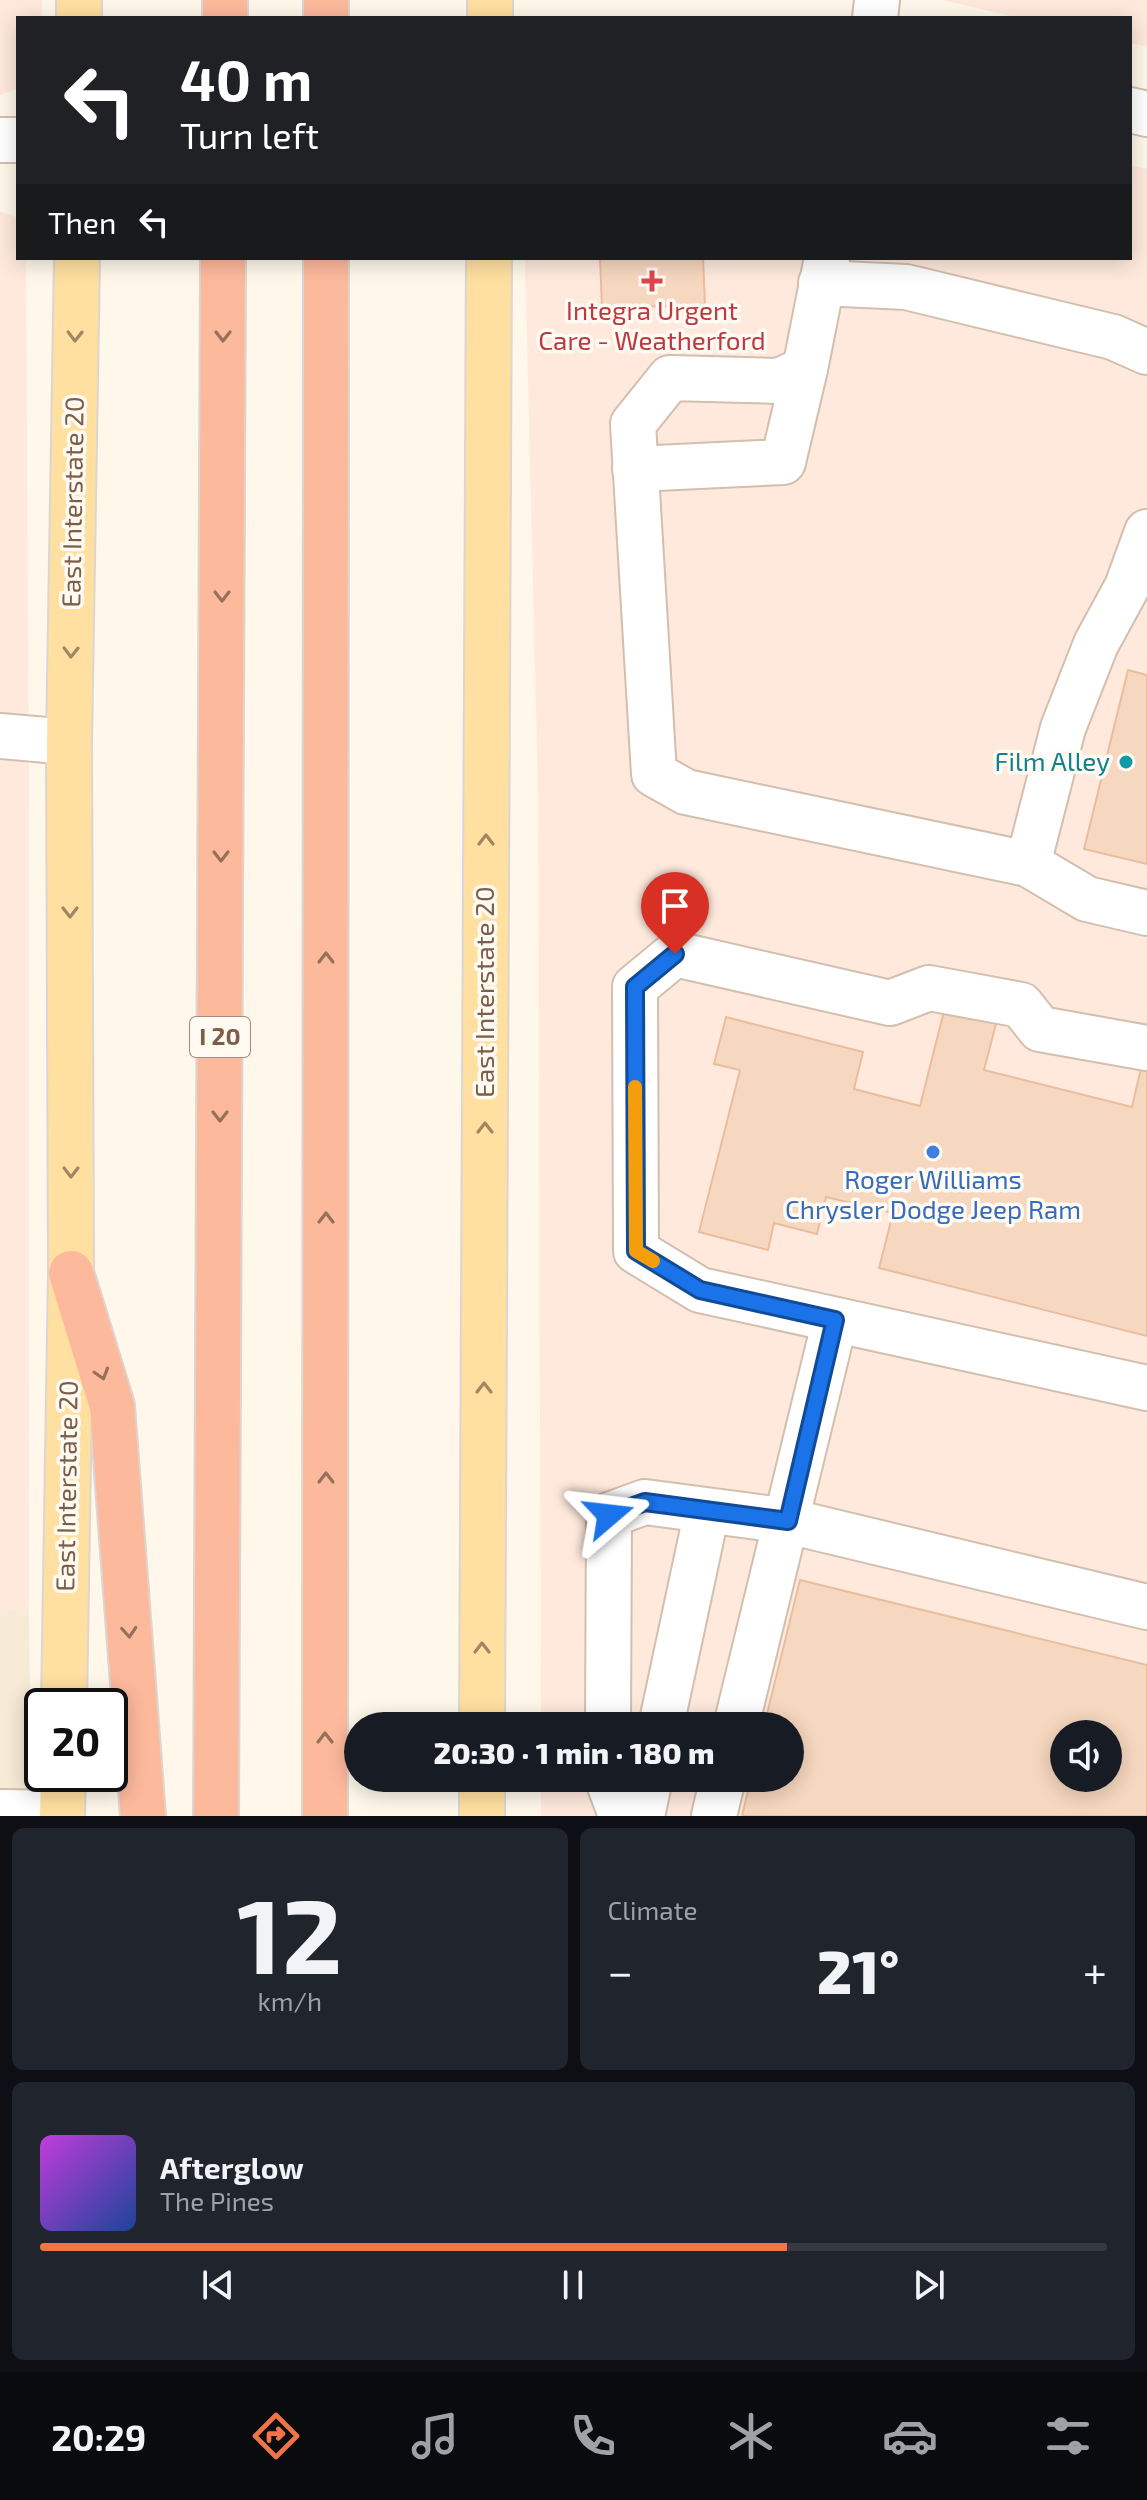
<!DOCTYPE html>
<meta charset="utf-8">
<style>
:root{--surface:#171b24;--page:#20242c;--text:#f1f3f6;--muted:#9ea1a6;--line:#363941;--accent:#f17346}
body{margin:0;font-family:"Exo 2",sans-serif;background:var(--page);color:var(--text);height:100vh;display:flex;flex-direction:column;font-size:30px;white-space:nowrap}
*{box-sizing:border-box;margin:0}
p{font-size:26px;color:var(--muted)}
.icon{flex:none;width:44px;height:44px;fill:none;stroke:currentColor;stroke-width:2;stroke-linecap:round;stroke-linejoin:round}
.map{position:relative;height:1816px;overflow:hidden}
.drawer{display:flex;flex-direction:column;gap:12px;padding:12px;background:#0d0f14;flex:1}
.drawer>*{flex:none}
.top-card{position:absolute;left:16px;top:16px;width:1116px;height:244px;border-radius:0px;box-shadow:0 4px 20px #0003;background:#202124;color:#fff;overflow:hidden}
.controls{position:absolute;left:1050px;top:1720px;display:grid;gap:16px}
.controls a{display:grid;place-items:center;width:72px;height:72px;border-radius:50%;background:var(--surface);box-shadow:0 4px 20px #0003;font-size:40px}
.speed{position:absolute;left:24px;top:1688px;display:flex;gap:16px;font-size:40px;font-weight:700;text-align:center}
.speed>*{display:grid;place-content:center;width:104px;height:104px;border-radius:50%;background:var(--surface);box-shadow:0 4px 20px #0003;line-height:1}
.speed .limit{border:4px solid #111;border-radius:12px;background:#fff;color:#111}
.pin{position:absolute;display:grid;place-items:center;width:68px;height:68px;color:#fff;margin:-82px -34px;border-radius:50% 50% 50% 0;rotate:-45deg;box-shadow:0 0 8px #0007}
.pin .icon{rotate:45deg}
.me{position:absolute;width:88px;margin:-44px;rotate:73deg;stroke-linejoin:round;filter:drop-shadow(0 0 6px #0008)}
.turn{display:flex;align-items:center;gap:28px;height:168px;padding:0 32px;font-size:36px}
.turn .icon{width:104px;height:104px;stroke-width:2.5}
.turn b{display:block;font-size:56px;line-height:68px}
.then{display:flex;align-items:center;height:76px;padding:0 32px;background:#0003;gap:16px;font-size:30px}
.big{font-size:60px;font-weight:800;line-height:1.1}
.drawer .tile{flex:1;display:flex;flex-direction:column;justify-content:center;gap:12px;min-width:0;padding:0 28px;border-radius:12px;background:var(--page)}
.drawer .dial{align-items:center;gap:0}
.dial b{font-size:104px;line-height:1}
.song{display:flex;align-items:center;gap:24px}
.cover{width:96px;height:96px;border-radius:12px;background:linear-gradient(135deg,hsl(290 70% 55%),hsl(220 70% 35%))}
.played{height:8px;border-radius:4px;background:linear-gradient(90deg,var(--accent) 70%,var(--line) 70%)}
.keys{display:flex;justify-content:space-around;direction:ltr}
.heat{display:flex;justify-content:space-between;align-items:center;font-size:44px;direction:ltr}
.drawer .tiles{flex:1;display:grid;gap:12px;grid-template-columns:1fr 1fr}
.tile:last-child{grid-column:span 2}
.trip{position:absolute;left:344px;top:1712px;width:460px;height:80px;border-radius:40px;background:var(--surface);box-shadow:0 4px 20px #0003;font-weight:800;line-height:80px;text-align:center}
.tabs{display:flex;height:128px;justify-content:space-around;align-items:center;background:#090b0e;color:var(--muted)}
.tabs .icon{width:56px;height:56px}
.tabs .active{color:var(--accent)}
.tabs b{font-size:36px;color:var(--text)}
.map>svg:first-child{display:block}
.residential{fill:#f7ead7}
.commercial{fill:#ffe9dd;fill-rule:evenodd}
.building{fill:#f6d7bf;stroke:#eabe9d;stroke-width:2;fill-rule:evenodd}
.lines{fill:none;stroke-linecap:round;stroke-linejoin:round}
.minor-casing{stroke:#d3bfad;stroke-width:48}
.major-casing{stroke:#ddd5d0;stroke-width:48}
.highway-casing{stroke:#ddd5d0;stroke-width:48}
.minor{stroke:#fff;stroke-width:44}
.major{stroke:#ffe0a0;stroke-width:44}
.highway{stroke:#fdb99c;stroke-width:44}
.oneway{stroke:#a38563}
.oneway2{stroke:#96705a}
.route-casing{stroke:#114b97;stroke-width:20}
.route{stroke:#1a73e8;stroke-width:14}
.slow{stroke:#f59e0b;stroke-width:14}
.health-dot{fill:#e0444e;stroke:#fffaf2;stroke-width:3}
.culture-dot{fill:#0f9aa8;stroke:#fffaf2;stroke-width:3}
.shop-dot{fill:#3f7fe0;stroke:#fffaf2;stroke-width:3}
.labels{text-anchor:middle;stroke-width:7;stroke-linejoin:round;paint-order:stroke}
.shield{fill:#fffaf2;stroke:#a38d7c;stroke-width:2}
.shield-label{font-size:24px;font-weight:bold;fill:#7c5e49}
.health-label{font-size:26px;fill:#be3a42;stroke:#fffaf2}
.street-label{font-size:26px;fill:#7c5e49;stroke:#fffaf2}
.culture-label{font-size:26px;fill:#0d838f;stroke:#fffaf2;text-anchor:end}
.shop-label{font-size:26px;fill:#366cbe;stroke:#fffaf2}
</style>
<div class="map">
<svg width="1147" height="1816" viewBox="0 0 1147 1816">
<rect width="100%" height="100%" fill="#fef7ea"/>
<!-- residential -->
<polygon class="residential" points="0,1607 29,1614 31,1816 0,1816"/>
<!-- commercial -->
<g class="commercial">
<polygon points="0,0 42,0 42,18 18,18 18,89 0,95"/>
<polygon points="942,0 1147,0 1147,47 1130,43 1130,18 1020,18"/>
<path d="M1130 165 1147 169V1816H541V1778H790V1726H541L538 788 525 258H1130ZM1064 1734H1108V1778H1064Z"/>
<polygon points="0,211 18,218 18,258 26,258 29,808 29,1614 0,1607"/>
</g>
<!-- building -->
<g class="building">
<polygon points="600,258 703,258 705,305 602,308"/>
<polygon points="1128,670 1147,675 1147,864 1084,849"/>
<polygon points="945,1007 997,1020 984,1070 1132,1107 1142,1064 1147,1066 1147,1336 879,1268 893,1213 826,1197 817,1234 774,1223 768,1250 699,1232 740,1070 714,1064 726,1017 863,1052 854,1089 920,1106"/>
<path d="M800 1580 1147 1665V1816H742L751 1778H790V1726H764ZM1064 1734H1108V1778H1064Z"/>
</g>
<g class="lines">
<defs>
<g id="minor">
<polyline points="875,18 877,0"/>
<polyline points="1130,110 1147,114"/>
<polyline points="0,140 18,140"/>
<polyline points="827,258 805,369 779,381 670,378 633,424 654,774 686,792 1028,864 1087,899 1147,913"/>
<polyline points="821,283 906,287 1113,337 1147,352"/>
<polyline points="635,469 783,462 805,369"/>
<polyline points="0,736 69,742"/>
<polyline points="1028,864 1063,728 1096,644 1127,587 1147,532"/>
<polyline points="1147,1048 1040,1029 1021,1005 929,988 890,1003 675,954 635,987 636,1251 700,1290 1147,1388"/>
<polyline points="608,1726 609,1515 645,1502 788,1521 1147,1607"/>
<polyline points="661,1726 707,1511"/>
<polyline points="736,1726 835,1320"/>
<polyline points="607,1778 621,1815 627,1816"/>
<polyline points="0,1812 62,1813"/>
<polyline points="642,1816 650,1778"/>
<polyline points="714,1816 723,1778"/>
</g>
<g id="major">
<polyline points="490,0 490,18"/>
<polyline points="79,18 79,0"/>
<polyline points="64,1706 71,1273 69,742 77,258"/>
<polyline points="482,1726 489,258"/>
<polyline points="62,1816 63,1774"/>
<polyline points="482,1816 482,1778"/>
</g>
<g id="highway">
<polyline points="225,18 225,0"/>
<polyline points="326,18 326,0"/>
<polyline points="71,1273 112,1406 143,1816"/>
<polyline points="216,1816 223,258"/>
<polyline points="325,1816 326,258"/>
</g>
</defs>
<!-- minor casing -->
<use href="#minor" class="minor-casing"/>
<!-- major casing -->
<use href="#major" class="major-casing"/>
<!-- highway casing -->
<use href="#highway" class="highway-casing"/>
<!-- minor -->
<use href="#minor" class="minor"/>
<!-- major -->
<use href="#major" class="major"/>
<!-- highway -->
<use href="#highway" class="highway"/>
</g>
<!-- one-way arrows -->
<defs><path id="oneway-chevron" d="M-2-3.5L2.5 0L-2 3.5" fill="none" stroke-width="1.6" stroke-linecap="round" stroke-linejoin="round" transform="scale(2)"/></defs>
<g class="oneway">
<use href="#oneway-chevron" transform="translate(75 336) rotate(91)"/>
<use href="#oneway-chevron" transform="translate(71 652) rotate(91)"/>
<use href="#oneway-chevron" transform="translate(486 840) rotate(-90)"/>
<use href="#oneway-chevron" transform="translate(70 912) rotate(90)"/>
<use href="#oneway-chevron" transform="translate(485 1128) rotate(-90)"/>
<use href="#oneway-chevron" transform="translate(71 1172) rotate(90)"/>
<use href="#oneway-chevron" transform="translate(484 1388) rotate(-90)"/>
<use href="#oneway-chevron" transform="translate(482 1648) rotate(-90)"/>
</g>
<g class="oneway2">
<use href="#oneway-chevron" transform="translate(223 336) rotate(90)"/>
<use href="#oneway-chevron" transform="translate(222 596) rotate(90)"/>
<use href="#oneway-chevron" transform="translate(221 856) rotate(90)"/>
<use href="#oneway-chevron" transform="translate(326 958) rotate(-90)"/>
<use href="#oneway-chevron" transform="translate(220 1116) rotate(90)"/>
<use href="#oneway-chevron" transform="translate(326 1218) rotate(-90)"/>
<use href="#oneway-chevron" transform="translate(102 1374) rotate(73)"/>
<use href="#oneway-chevron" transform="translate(326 1478) rotate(-90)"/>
<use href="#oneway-chevron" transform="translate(129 1632) rotate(86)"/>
<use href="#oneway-chevron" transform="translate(325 1738) rotate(-90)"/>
</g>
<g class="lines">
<defs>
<polyline id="route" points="609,1515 645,1502 788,1521 835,1320 700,1290 636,1251 635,987 675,954"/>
</defs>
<!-- route casing -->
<use href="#route" class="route-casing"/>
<!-- route -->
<use href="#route" class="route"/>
<!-- slow -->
<polyline class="slow" points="635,1087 636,1251 653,1261"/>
</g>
<!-- markers -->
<path class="health-dot" d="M648 269h8v8h8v8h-8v8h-8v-8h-8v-8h8z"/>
<circle class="culture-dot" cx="1126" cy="762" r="8"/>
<circle class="shop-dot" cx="933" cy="1152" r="8"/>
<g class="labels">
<!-- shield labels -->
<rect class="shield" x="190" y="1017" width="60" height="40" rx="6"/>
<g class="shield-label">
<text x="220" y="1045">I 20</text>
</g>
<!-- health labels -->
<g class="health-label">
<text x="652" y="320">Integra Urgent<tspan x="652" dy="30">Care - Weatherford</tspan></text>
</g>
<!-- street labels -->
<g class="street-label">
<text transform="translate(73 502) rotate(-89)" y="9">East Interstate 20</text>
<text transform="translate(485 992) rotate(-90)" y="9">East Interstate 20</text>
<text transform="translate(67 1486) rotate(-89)" y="9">East Interstate 20</text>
</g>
<!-- culture labels -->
<g class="culture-label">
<text x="1110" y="771">Film Alley</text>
</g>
<!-- shop labels -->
<g class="shop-label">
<text x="933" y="1189">Roger Williams<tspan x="933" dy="30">Chrysler Dodge Jeep Ram</tspan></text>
</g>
</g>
</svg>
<div class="controls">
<a><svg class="icon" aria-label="sound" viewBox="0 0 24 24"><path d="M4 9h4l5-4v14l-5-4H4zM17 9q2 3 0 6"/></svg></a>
</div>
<div class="speed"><div class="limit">20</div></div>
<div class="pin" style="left:675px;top:954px;background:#d93025"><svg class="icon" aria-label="arrive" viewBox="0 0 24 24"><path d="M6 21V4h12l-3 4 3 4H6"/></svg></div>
<svg class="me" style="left:609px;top:1515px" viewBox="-20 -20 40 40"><path d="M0-17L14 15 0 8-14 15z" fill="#1a73e8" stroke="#fff" stroke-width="4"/></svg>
<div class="trip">20:30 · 1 min · 180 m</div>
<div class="top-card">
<div class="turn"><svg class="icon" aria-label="left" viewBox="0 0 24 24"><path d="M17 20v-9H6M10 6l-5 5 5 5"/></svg><div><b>40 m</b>Turn left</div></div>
<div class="then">Then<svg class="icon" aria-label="left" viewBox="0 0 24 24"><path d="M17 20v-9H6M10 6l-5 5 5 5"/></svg></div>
</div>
</div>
<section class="drawer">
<div class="tiles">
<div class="tile dial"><b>12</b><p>km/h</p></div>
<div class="tile"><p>Climate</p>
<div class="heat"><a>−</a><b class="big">21°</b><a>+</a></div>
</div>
<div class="tile">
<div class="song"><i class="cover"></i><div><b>Afterglow</b><p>The Pines</p></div></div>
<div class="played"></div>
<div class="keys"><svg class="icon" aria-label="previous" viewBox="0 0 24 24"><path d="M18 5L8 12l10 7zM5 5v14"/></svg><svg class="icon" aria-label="pause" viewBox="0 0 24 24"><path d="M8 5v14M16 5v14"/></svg><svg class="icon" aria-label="next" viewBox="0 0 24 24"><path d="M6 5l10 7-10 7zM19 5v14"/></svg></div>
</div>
</div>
</section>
<nav class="tabs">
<b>20:29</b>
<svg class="icon active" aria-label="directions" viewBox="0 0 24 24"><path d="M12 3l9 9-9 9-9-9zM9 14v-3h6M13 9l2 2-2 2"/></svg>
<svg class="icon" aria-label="music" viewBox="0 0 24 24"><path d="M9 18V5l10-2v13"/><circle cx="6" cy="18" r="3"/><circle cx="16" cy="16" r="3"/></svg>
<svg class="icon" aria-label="phone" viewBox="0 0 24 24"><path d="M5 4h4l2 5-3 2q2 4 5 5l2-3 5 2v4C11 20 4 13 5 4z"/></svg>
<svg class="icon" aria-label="climate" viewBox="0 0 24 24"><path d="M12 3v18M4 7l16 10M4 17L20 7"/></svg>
<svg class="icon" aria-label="car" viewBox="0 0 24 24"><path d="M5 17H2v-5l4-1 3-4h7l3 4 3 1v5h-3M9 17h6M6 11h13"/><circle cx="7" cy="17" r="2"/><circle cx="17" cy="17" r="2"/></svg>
<svg class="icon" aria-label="filters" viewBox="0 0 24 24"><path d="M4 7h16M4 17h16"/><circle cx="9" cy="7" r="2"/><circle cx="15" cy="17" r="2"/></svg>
</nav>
